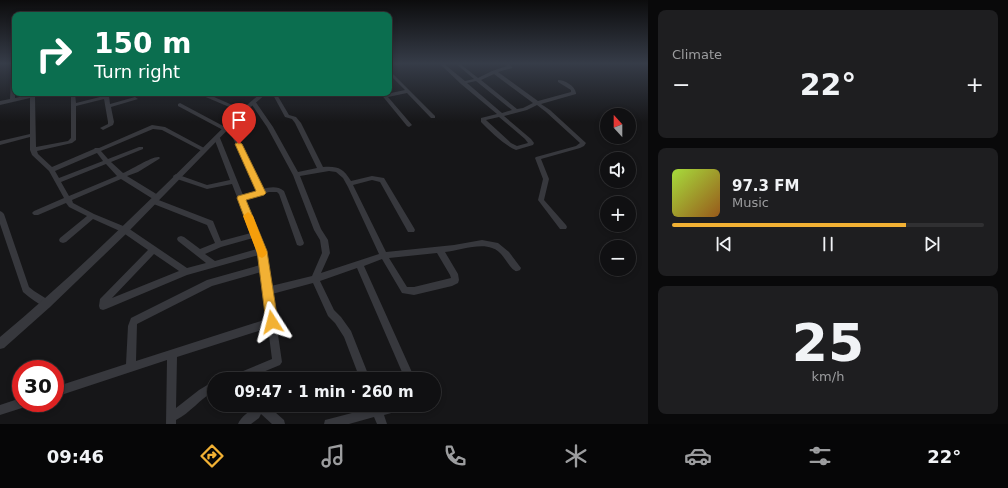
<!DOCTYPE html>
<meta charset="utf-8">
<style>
:root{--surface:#101012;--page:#1e1e20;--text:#f1f3f6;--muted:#9c9d9f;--line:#303032;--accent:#f2b134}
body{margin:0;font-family:"DejaVu Sans",sans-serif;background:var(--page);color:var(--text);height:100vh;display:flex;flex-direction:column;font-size:15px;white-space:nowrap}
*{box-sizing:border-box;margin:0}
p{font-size:13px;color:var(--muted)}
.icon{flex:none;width:22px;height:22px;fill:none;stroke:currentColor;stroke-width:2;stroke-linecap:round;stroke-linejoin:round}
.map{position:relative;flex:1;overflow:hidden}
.side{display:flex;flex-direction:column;gap:10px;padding:10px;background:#09090a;width:360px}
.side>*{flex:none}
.top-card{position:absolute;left:12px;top:12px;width:380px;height:84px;border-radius:8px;box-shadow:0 2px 6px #0003,0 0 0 1px var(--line);background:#0b6e4f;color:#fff;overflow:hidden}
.needle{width:26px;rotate:339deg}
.tools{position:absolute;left:600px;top:108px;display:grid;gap:8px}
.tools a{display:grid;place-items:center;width:36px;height:36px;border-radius:50%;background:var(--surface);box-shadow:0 2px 6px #0003,0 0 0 1px var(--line);font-size:20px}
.speed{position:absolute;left:12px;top:360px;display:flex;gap:8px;font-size:20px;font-weight:700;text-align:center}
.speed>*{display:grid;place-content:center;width:52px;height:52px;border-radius:50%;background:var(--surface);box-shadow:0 2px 6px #0003,0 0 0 1px var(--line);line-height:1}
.speed .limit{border:6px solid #d22;background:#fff;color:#111}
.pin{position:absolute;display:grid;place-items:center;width:34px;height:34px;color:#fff;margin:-41px -17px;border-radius:50% 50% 50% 0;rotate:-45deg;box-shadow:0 0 4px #0007}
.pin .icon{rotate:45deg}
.me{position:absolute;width:44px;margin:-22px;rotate:351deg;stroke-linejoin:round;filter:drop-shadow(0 0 3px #0008)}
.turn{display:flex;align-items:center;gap:14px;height:84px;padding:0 16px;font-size:18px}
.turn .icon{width:52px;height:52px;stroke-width:2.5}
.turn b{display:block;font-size:28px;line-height:34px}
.big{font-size:30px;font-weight:700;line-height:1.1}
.side .widget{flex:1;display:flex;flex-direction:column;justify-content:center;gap:6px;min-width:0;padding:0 14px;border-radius:8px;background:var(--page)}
.side .dial{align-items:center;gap:0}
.dial b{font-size:52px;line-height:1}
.song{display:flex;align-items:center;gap:12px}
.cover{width:48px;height:48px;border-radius:6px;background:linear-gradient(135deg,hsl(80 70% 55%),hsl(30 70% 35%))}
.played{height:4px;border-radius:2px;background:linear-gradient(90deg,var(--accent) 75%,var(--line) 75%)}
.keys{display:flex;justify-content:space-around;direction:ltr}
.heat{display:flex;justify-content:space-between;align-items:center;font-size:22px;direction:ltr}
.trip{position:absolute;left:207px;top:372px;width:234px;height:40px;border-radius:20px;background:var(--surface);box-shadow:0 2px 6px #0003,0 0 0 1px var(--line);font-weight:700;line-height:40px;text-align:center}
.tabs{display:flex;height:64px;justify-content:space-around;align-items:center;background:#060607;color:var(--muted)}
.tabs .icon{width:28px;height:28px}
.tabs .on{color:var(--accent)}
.tabs b{font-size:18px;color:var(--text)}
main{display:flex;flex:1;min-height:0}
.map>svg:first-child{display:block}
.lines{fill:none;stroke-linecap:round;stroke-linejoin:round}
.minor{fill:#37383d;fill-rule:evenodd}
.tertiary{fill:#37383d;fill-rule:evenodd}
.route{fill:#f2b134;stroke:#9d7322}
.slow{fill:#f59e0b}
</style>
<main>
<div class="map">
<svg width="648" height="424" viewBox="0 0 648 424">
<rect width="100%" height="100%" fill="#161618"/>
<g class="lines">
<!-- minor -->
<g class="minor">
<path d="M12 63H15V98L37 93H46L35 97 36 147 68 141 71 138V93H75L76 103 104 96V93H119L109 96 110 104 135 97 138 99 111 107 114 122 113 125 103 130 100 128 108 124V122L104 99 76 106V140L72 143 37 151 38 154 52 167 94 149 95 148H99L152 125 165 127 206 149V151H202L162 130 153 129 101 151 108 159 139 147H143V149L111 162 123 173C131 170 152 156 159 157L160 158 159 159 138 172 127 176 158 195 159 197 158 199H156L213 221 221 241 251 233 232 184 207 189 174 178 173 176 176 174 207 185 230 180 214 138 217 136 220 138 243 195 257 191 227 125 230 123 232 124 263 189C270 187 278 186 284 191L304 243 303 245 300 246 297 245 279 194 277 192H269L245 199 266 251 271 286 312 276 322 253 320 240 314 230 293 175 267 127 250 102 255 101 273 127 298 172 317 168 295 123 292 119 285 117 272 93H276L289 115 296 117 301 123 323 167C338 166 343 168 351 181L372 176 384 178 414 228 415 230 414 232H408L380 182 372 180 353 185 386 252 454 245 482 240 498 243 509 252 521 268 520 270C517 271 517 272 514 270 506 264 503 251 492 248 479 243 458 251 445 252L458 274 459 280 458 283 452 286 414 295 402 293 382 259 364 266 415 379H405L357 268 320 281 334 310 341 317 351 331 370 379H360L344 337 335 323 328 316 313 283 272 294 282 362 280 365 246 379H229L231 376 272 359 268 328 177 357 176 408 199 390 214 381V391C200 399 190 413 176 420V424H166L167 360 55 397V387L126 364 128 326 131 318 207 280 260 265 259 255 187 275 106 309 103 310 100 309 99 306 100 299 148 250 122 232 93 219 66 242 63 243 60 242 59 240 60 238 87 216 69 207 66 203 38 215H34L32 213 34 211 64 198 49 171 32 155 30 150V137L0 145V141L30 134V98L0 105V101L10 99ZM97 153 103 161 59 178 55 171ZM106 164 117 176 69 196 61 182ZM329 171 336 172 343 178 348 187 379 254 321 273 330 253 328 240 321 229 300 176ZM121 179 153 199H151L150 201 151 203 207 225 215 243 200 249 184 237 181 236 178 237 177 239 178 241 206 263 187 268 128 228 94 214 73 203 72 200ZM253 238 257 249 215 261 205 254 221 247ZM437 253 450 275 451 278 414 287H407L389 258ZM154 254 179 271 112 298ZM261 272 267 319 136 361 137 324 212 286Z"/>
<polygon points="396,63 406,63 404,64 389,66 389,64"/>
<path d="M439 63H443L465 81 474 79 455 63H459L478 78 492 71 507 66 504 63H508L512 67V68L498 72 538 101 571 92V90L558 82V80C565 80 575 86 576 93V94L541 104 550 110 586 143 584 146 580 148 541 159 549 179 544 200 566 225 567 227 566 229H560L538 200 543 179 535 158 536 157 576 146 580 143 546 112 537 105 527 110 504 116 531 139 534 143 533 145 516 150C504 145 490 131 481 122V118L497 114 461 84ZM494 74 533 103 523 108 517 109 481 80ZM476 81 512 110 502 113 467 83ZM499 117 525 139 528 143 517 146 511 143 486 120Z"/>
<polygon points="389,70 435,116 435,118 431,118 407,93 388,97 412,125 409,127 407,126 380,93 385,93 386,94 405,90 389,74"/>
<polygon points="201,93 205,93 246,111 245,112 241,112 201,95"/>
<polygon points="180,103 227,128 228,129 225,131 223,130 178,106 178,104"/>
<path d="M0 211 2 212 4 214 29 287 34 291 50 301 51 304 50 307 47 308C38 304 30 298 23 292L0 224Z"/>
<polygon points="21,398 21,403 26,403 25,407 0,415 0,405"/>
<path d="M255 405H267L284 420 285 424H272L261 414 259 418 251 424H238C241 416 250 412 255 405Z"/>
<polygon points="370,405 407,405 406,409 384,415 387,424 377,424 374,417 349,424 324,424 325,420 329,419 371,408"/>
</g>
<!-- tertiary -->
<path class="tertiary" d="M261 93H267L245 112 128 232 50 307 4 348 0 349V337C85 266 162 188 241 110Z"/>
</g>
<!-- sky -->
<linearGradient id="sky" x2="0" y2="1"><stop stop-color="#0c0c0d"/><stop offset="0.52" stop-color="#363c48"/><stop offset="1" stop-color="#363c48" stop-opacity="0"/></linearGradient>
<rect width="648" height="122" fill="url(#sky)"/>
<!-- route -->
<polygon class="route" points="239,142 242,144 266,193 264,195 246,200 267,251 278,322 276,326 272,327 268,326 266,322 257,251 237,198 238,196 256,191 235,144"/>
<!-- slow -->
<polygon class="slow" points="248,212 253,216 267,253 265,256 262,258 258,256 257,253 243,216"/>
</svg>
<div class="tools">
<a><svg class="needle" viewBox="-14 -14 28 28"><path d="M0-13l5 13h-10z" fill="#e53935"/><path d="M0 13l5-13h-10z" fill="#9c9d9f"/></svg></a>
<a><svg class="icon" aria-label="sound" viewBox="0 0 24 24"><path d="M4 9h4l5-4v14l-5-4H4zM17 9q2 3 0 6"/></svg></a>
<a>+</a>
<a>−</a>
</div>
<div class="speed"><div class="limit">30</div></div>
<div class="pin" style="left:239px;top:144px;background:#d93025"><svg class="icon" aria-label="arrive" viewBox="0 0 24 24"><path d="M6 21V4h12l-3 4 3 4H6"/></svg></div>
<svg class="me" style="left:272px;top:322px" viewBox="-20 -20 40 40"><path d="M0-17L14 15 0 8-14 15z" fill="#f2b134" stroke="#fff" stroke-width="4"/></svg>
<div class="trip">09:47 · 1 min · 260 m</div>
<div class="top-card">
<div class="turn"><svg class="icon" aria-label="right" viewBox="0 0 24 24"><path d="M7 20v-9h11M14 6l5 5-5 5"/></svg><div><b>150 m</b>Turn right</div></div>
</div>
</div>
<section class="side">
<div class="widget"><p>Climate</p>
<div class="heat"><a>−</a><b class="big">22°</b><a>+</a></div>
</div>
<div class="widget">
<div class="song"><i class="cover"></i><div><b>97.3 FM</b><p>Music</p></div></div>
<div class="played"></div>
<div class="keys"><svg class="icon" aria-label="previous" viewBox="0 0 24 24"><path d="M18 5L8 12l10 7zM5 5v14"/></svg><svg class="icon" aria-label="pause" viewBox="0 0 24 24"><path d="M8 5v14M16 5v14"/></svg><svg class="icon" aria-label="next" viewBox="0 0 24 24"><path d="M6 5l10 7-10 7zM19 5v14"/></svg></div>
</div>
<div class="widget dial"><b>25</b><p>km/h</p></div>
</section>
</main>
<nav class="tabs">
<b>09:46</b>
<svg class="icon on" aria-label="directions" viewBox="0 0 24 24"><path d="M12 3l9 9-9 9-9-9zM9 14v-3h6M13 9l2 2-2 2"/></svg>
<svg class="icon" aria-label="music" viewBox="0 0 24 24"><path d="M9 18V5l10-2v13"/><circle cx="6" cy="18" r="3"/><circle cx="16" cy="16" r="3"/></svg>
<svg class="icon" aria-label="phone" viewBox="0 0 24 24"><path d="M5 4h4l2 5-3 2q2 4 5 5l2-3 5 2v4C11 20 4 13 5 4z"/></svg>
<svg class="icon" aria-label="climate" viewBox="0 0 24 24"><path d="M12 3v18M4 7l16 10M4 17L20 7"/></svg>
<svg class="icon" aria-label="car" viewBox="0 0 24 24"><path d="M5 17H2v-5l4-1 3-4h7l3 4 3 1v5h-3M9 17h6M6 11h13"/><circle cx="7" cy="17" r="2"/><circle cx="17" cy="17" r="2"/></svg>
<svg class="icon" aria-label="filters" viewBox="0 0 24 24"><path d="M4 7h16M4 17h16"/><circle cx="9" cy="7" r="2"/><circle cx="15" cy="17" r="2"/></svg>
<b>22°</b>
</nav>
